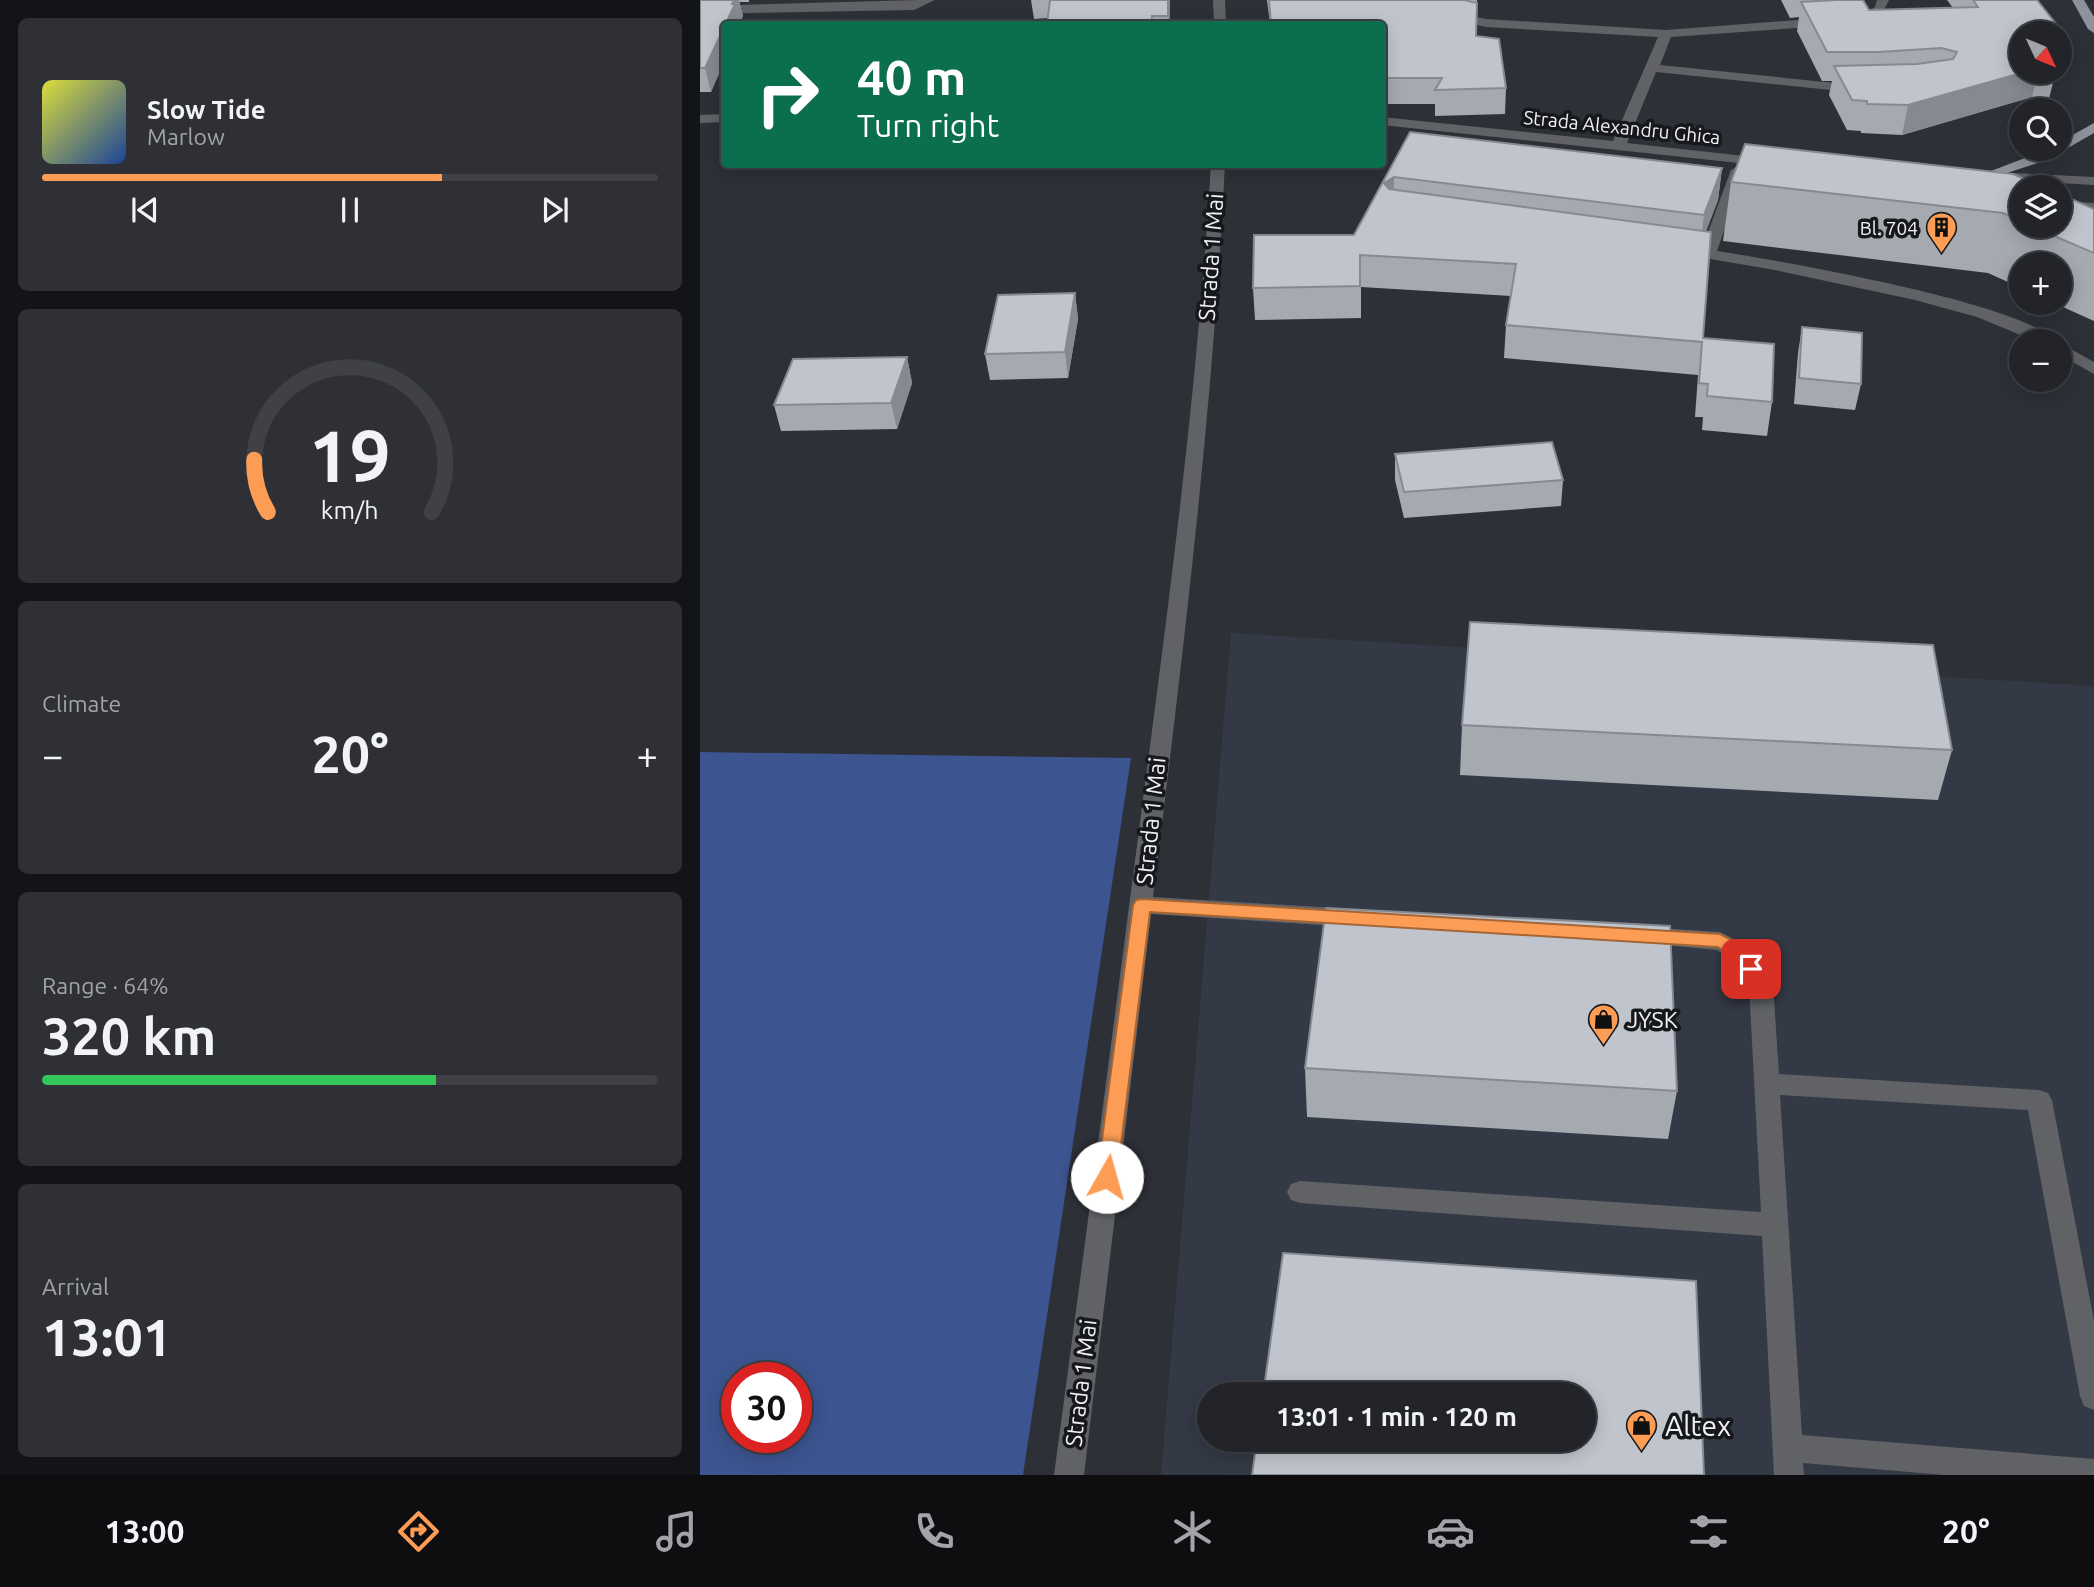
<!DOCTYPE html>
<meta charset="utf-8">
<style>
:root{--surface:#222429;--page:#2e3035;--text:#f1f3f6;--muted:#a2a4a8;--line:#3f4146;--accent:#fd9d55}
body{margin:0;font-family:Ubuntu,sans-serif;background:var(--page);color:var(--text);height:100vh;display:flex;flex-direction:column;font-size:26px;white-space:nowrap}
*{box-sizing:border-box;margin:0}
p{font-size:23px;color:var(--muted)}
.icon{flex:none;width:38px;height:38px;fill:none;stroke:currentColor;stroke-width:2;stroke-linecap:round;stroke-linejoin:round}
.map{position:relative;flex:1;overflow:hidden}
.drawer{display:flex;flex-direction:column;gap:18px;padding:18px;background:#131417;width:700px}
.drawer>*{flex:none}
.guide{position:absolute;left:21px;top:21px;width:665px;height:147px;border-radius:7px;box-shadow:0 4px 18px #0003,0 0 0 2px var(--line);background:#0b6e4f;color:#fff;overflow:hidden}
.needle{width:46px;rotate:134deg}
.fabs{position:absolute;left:1309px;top:21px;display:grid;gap:14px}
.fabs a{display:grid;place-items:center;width:63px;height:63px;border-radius:50%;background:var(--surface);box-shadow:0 4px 18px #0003,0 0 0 2px var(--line);font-size:35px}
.speed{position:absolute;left:21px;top:1362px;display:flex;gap:14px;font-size:35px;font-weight:700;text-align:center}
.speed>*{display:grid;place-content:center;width:91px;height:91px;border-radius:50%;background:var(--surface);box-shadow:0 4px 18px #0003,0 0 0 2px var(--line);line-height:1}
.speed .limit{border:10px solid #d22;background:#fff;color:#111}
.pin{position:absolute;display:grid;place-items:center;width:60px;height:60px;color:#fff;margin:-30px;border-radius:14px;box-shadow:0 4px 10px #0006}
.me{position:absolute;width:77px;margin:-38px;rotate:7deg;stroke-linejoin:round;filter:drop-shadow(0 0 5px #0008)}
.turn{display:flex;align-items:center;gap:24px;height:147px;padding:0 21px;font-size:32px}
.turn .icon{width:91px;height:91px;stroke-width:2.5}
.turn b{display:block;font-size:49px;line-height:60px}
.big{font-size:52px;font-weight:700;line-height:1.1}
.drawer .widget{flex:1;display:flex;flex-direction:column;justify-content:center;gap:10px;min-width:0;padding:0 24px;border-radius:10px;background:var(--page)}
.drawer .dial{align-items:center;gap:0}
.dial svg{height:182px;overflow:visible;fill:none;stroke:var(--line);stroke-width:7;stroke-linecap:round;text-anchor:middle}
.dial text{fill:var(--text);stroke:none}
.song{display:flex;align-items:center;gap:21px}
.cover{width:84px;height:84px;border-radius:10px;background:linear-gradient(135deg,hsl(60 70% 55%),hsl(220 70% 35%))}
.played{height:7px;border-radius:4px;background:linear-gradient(90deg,var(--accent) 65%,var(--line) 65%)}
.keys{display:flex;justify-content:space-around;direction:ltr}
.heat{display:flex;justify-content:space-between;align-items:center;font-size:38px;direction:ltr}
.charge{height:10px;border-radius:5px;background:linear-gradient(90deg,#34c759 64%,var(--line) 0)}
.trip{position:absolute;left:497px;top:1382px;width:399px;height:70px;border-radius:35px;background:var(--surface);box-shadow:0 4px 18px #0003,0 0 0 2px var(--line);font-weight:700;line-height:70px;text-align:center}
.dock{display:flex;height:112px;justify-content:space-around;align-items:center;background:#0e0e10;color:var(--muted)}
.dock .icon{width:49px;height:49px}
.dock .on{color:var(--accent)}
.dock b{font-size:32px;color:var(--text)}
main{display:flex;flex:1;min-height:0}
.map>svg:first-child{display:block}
.built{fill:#333945;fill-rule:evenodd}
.green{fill:#3c548f;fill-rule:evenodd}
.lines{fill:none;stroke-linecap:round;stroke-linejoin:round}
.minor{fill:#606266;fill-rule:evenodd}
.major{fill:#8f929a;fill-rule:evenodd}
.wall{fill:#a5a9b0}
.shaded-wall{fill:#868a90}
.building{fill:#c0c5cd;stroke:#868a90;stroke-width:2}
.route{fill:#fd9d55;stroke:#a46637;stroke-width:2}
.labels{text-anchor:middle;stroke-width:7;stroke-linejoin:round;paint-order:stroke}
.far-street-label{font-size:19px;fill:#eff1f6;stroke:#17181b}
.far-poi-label{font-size:19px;fill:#eff1f6;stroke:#17181b;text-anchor:end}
.street-label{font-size:23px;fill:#eff1f6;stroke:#17181b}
.poi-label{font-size:23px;fill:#eff1f6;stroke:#17181b;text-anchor:start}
.near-poi-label{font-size:28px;fill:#eff1f6;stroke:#17181b;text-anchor:start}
</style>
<main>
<section class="drawer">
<div class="widget">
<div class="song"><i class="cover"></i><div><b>Slow Tide</b><p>Marlow</p></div></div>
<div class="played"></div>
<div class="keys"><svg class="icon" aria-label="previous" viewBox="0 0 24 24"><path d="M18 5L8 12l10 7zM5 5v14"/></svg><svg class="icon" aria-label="pause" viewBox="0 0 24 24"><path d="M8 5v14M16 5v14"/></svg><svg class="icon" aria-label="next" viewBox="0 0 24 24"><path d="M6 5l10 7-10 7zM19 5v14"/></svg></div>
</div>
<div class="widget dial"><svg viewBox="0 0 100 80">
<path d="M14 69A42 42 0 1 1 86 69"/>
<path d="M14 69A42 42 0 0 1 8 46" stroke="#fd9d55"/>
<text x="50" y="56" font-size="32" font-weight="700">19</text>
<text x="50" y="72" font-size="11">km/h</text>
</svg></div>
<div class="widget"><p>Climate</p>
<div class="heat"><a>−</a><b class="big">20°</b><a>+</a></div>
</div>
<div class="widget"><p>Range · 64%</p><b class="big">320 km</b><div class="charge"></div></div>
<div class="widget"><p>Arrival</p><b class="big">13:01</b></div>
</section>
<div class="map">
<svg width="1394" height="1475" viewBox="0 0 1394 1475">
<rect width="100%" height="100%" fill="#2d3037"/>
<!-- built -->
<path class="built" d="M531 633 1394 686V1475H461ZM509 1395H884V1440H509Z"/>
<!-- green -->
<path class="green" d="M0 752 431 758 323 1475H0ZM37 1377H96V1437H37Z"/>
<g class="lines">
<!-- minor -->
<g class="minor">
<polygon points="218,0 235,0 214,10 0,14 0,6"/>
<polygon points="513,0 525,0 526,24 514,24"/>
<polygon points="736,0 748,0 750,7 762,14 786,19 966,30 1164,15 1175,7 1177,0 1189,0 1182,14 1167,23 971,37 960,65 1164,86 1166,89 1159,93 956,72 927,143 1072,159 1074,162 1067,166 682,125 682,117 913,141 958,37 786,27 754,20 740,12"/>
<polygon points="24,114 24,122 0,123 0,115"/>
<path d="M511 164H525C513 409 483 654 453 897L653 909 661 912 665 918 661 924 653 927 451 914 384 1475H354C383 1260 411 1045 439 830 468 609 498 387 511 164Z"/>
<path d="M1038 166 1045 170 1017 251C1076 260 1323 303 1355 341H1335L1277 317 1215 300 1075 270 975 253 972 250 975 247 1002 248 1031 170Z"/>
<polygon points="1292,172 1394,177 1394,185 1287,179 1285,176"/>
<polygon points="1360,201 1394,203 1394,211 1360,209"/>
<polygon points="1360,343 1394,362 1394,374 1360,355"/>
<polygon points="943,927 1020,932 1049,947 1073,984 1079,1074 1339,1090 1348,1093 1352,1100 1394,1321 1394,1410 1384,1406 1380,1396 1328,1110 1080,1095 1102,1435 1394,1459 1394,1475 1244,1475 1103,1463 1104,1475 1074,1475 1062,1236 600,1203 591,1200 587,1192 591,1184 600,1181 1061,1212 1049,985 1033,959 1016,950 935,942 931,936 935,930"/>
</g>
<!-- major -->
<g class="major">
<polygon points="1372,0 1384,0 1394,17 1394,33 1388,29"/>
<polygon points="1394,123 1394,133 1347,160 1285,180 1278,176 1348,149 1360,149 1360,142"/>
</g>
</g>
<!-- wall -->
<g class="wall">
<polygon points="0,0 49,0 49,2 39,2 43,16 39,23 24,24 24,62 11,92 0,92"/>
<polygon points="331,0 470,0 470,24 347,24 348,18 334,19"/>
<polygon points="567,0 777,0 776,36 806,88 805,114 735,116 735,104 682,104 682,24 570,24"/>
<polygon points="1081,0 1163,0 1169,10 1253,8 1247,0 1337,0 1321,72 1356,72 1348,102 1332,97 1202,135 1161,133 1161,131 1147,130 1129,95 1132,81 1122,81 1097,31 1099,17 1090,18"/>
<polygon points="710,132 1022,168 1018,200 1006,231 1003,338 1072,402 1067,436 1002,430 1003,417 995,417 998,375 804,358 806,325 811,296 661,287 661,318 555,320 553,288 654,235"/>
<polygon points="1031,182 1321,187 1321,226 1360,226 1394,209 1394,321 1354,303 1360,303 1360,264 1321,264 1321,288 1288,273 1023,241"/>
<polygon points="375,293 378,319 368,378 290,380 285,354"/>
<polygon points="1102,327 1161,384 1155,410 1094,404 1098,353"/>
<polygon points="207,357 212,383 197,429 81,431 74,405"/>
<polygon points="695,454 863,480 861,506 704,518 695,480"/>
<polygon points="762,725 1252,750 1238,800 760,775"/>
<polygon points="605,1068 977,1091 968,1139 607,1117"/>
</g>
<!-- shaded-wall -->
<g class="shaded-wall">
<polygon points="34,0 39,0 43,16 40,24 25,24"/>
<rect x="468" y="0" width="2" height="24"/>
<polygon points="24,26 24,62 11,92 5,68"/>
<polygon points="1325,72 1338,72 1332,97 1202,135 1208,105"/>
<polygon points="1022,168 1018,200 1000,247 1004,215"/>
<polygon points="694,177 694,208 684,183"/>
<polygon points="375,293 378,319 368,378 365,352"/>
<polygon points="207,357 212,383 197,429 191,403"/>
</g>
<!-- building -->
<g class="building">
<polygon points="0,0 34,0 32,4 35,4 5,68 0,68"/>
<polygon points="350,0 468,0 468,16 452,16 451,24 347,24"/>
<polygon points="569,0 764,0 777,3 776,36 799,39 806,88 735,90 742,78 682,78 682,24 571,24"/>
<polygon points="1137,0 1163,0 1169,10 1278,7 1273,0 1337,0 1364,34 1360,54 1360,33 1321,33 1321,72 1325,72 1208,105 1167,104 1167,101 1152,100 1134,66 1217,64 1253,59 1257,52 1241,48 1179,52 1127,52 1101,2"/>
<polygon points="710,132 1022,168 1004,215 694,177 684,183 689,189 1011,232 1003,338 1074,344 1072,402 1007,396 1008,384 999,383 1002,342 806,325 816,264 660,255 660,286 553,288 554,235 654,235"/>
<polygon points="1045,144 1313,174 1343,187 1321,187 1321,221 1303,213 1031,182"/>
<polygon points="1360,194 1394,209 1394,253 1331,226 1360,226"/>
<polygon points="375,293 365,352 285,354 298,295"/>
<polygon points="1102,327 1162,333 1161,384 1099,378"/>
<polygon points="207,357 191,403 74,405 93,359"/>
<polygon points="852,442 863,480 704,492 695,454"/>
<polygon points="770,622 1233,645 1252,750 762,725"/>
<polygon points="626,908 970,926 977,1091 605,1068"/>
<polygon points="583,1253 996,1281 1004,1475 552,1475 557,1440 884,1440 884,1395 563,1395"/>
</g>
<!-- route -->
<polygon class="route" points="442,899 1020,934 1047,948 1060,969 1058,974 1045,974 1035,958 1017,947 450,912 417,1177 414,1183 407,1185 400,1183 397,1177 433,905 436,900"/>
<!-- icons -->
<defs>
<symbol id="building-pin" viewBox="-11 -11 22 30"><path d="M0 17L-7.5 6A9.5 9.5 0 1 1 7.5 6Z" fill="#fd9d55" stroke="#17181b"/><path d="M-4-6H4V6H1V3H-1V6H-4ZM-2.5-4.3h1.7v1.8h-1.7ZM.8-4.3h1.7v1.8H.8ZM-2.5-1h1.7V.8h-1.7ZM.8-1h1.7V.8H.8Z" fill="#111"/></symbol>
<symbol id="shop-pin" viewBox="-11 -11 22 30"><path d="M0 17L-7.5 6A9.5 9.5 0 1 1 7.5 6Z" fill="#fd9d55" stroke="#17181b"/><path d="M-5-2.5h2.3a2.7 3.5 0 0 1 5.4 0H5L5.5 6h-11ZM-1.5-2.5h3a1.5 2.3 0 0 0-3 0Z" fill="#111"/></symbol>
</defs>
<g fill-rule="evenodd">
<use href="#building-pin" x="1224" y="210" width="35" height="47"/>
<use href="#shop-pin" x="886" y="1002" width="35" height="47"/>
<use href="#shop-pin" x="924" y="1408" width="35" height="47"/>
</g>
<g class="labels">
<!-- far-street labels -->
<g class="far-street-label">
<text transform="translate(922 127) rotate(6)" y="7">Strada Alexandru Ghica</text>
</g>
<!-- far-poi labels -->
<g class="far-poi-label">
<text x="1218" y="235">Bl. 704</text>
</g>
<!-- street labels -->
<g class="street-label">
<text transform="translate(511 257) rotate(-86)" y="8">Strada 1 Mai</text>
<text transform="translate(451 821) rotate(-84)" y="8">Strada 1 Mai</text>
<text transform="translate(381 1383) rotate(-83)" y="8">Strada 1 Mai</text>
</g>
<!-- poi labels -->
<g class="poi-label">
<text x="927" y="1028">JYSK</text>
</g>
<!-- near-poi labels -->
<g class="near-poi-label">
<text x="965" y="1436">Altex</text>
</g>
</g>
</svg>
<div class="fabs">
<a><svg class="needle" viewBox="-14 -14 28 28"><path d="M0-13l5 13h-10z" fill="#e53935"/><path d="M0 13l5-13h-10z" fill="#a2a4a8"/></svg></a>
<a><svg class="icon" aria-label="search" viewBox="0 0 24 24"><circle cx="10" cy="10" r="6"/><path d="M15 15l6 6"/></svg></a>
<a><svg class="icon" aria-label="layers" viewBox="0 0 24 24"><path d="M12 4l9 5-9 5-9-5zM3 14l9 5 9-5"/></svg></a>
<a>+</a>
<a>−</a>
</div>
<div class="speed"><div class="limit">30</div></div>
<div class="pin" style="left:1051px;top:969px;background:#d93025"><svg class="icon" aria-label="arrive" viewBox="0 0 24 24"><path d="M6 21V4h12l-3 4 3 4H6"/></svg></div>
<svg class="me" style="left:407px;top:1177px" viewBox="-20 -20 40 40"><circle r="19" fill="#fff"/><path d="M0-13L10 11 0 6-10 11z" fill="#fd9d55"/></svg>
<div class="trip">13:01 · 1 min · 120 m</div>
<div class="guide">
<div class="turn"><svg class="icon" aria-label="right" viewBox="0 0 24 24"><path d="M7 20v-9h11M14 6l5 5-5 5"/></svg><div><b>40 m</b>Turn right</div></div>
</div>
</div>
</main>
<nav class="dock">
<b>13:00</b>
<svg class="icon on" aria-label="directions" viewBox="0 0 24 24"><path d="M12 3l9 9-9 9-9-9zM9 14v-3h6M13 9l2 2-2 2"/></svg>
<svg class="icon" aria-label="music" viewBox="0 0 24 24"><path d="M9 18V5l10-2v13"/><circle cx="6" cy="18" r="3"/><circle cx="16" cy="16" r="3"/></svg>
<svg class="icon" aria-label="phone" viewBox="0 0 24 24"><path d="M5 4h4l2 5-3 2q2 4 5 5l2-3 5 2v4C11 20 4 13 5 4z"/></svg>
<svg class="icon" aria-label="climate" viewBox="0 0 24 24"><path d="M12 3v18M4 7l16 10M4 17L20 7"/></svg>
<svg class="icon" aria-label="car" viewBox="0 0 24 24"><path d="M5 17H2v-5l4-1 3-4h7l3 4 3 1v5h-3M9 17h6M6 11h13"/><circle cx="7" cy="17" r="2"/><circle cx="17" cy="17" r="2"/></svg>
<svg class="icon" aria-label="filters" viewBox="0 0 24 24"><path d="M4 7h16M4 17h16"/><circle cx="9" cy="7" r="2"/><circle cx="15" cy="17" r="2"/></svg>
<b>20°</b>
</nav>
